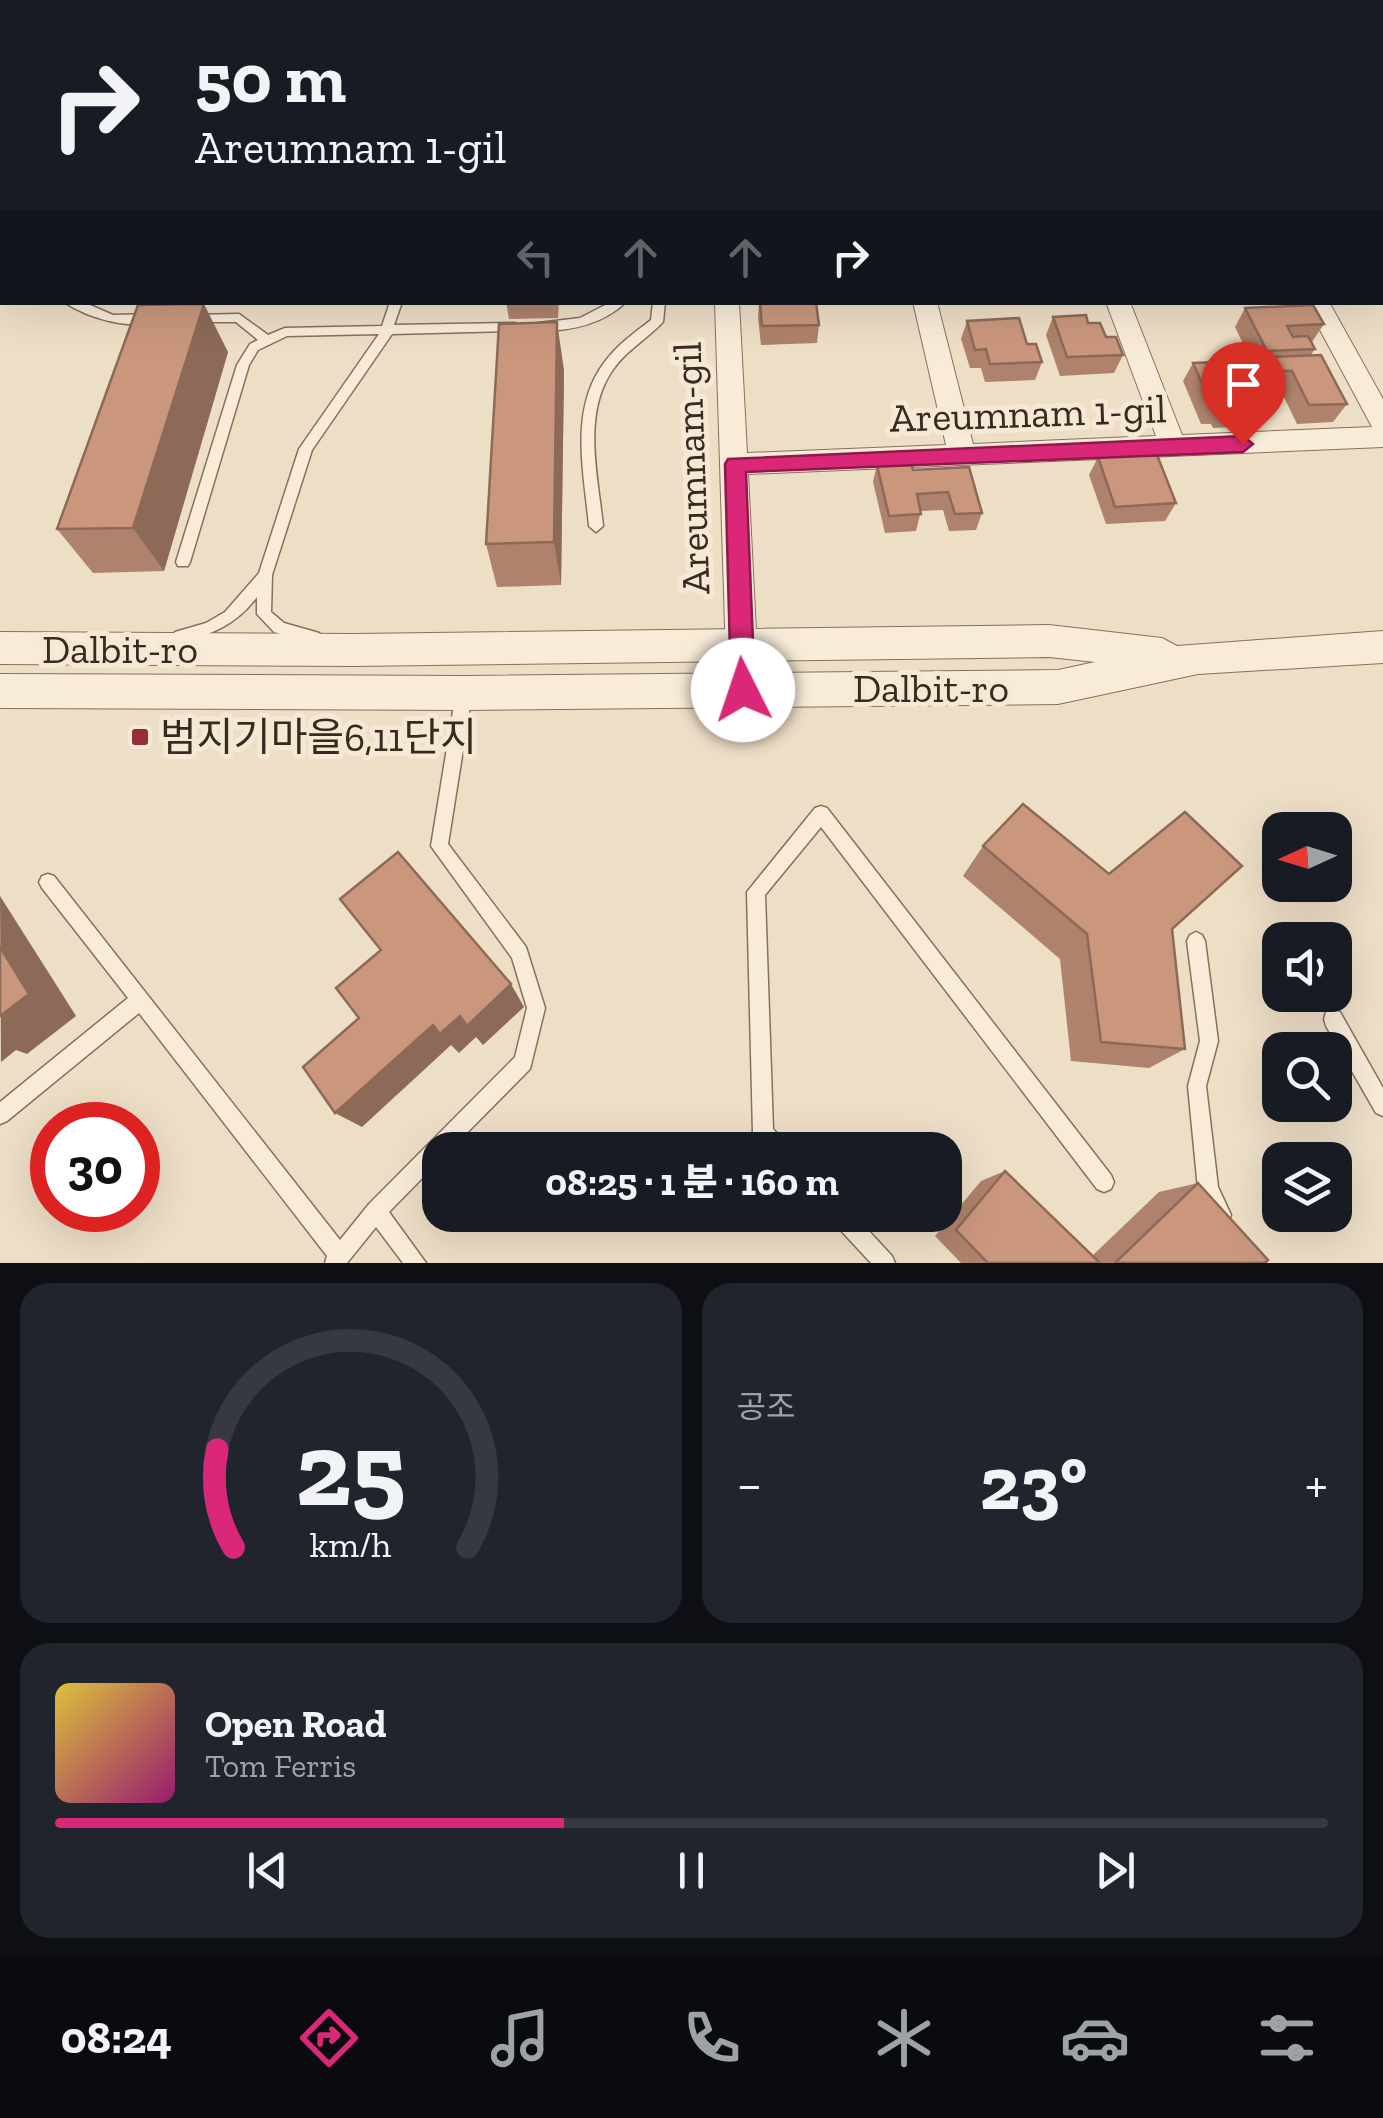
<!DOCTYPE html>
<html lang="ko">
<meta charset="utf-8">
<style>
:root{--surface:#171b24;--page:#20242c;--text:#f1f3f6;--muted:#9ea1a6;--line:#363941;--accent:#db2777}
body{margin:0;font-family:"Zilla Slab","Noto Sans KR",serif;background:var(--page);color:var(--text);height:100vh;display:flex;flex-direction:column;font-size:38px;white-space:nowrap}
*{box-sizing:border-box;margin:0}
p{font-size:32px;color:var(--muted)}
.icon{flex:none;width:55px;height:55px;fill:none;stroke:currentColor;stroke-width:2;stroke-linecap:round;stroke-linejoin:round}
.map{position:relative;height:1263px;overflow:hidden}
.side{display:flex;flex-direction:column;gap:20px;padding:20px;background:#0d0f14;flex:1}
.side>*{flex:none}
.hud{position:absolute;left:0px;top:0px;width:1385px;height:305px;box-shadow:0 10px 40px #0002;background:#171b24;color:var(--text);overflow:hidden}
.needle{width:65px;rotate:266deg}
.tools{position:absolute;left:1262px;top:812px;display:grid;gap:20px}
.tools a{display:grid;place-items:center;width:90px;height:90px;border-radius:20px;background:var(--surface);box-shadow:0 10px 40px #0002;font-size:50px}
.speed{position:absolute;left:30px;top:1102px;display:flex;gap:20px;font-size:50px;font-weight:700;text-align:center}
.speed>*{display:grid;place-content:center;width:130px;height:130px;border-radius:50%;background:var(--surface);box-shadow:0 10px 40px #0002;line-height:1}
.speed .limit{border:15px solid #d22;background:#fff;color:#111}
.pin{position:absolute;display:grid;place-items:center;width:85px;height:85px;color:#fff;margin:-102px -42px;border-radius:50% 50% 50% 0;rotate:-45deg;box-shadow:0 0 10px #0007}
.pin .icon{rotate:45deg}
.me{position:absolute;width:110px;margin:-55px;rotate:356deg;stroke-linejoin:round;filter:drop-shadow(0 0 8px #0008)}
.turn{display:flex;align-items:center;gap:35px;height:210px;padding:0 30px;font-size:45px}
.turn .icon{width:130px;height:130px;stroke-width:2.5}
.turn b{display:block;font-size:70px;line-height:85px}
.lanes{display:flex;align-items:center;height:95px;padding:0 30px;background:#0003;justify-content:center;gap:50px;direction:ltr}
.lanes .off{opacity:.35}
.big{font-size:75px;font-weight:800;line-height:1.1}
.side .widget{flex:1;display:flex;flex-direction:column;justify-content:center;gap:15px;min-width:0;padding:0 35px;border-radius:30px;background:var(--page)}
.side .dial{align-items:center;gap:0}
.dial svg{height:260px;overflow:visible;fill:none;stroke:var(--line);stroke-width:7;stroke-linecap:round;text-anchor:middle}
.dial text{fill:var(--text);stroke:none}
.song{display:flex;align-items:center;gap:30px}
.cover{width:120px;height:120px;border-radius:15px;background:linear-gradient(135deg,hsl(50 70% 55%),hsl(320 70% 35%))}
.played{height:10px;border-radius:5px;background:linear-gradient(90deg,var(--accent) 40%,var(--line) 40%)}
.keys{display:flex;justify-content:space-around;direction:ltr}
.heat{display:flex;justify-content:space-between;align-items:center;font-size:55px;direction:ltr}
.side .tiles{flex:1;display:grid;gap:20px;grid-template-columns:1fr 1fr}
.widget:last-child{grid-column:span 2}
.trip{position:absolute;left:422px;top:1132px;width:540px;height:100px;border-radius:30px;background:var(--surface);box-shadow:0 10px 40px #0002;font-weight:800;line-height:100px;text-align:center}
.menu{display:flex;height:160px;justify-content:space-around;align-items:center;background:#090b0e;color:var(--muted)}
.menu .icon{width:70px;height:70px}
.menu .active{color:var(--accent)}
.menu b{font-size:45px;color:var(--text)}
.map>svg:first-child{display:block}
.green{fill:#c9cb9a}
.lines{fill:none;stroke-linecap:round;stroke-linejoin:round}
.service-casing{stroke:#88705c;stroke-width:3}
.minor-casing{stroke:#88705c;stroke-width:2}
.tertiary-casing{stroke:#88705c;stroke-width:2}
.service{fill:#f8ecd9;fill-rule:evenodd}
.minor{fill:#f8ecd9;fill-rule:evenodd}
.tertiary{fill:#f8ecd9;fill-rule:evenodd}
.wall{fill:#ae826c}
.shaded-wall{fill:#8d6a58}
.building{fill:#ca977d;stroke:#8d6a58;stroke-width:2.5}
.route{fill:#db2777;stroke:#8e194d;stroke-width:2.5}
.poi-dot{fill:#952e37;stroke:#f5e9d5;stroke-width:4}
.labels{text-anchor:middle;stroke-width:10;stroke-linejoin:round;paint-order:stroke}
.street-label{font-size:40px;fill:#382a1f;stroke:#f5e9d5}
.poi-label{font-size:40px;fill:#382a1f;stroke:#f5e9d5;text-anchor:start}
</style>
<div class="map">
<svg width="1383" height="1263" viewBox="0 0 1383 1263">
<rect width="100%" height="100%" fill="#eddec6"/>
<!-- green -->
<polygon class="green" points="0,0 1020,0 2,2 0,22"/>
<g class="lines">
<defs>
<g id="service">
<rect x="0" y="157" width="2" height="6"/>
<rect x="0" y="168" width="2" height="11"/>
<rect x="0" y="294" width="2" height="8"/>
<path d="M64 302H83L113 315 151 314 157 318C134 333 86 317 64 302Z"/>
<path d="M390 302H402L394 325 515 323 521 327 515 331 392 334 312 450 272 575 271 612 284 623 319 633 322 638 319 643 314 644 274 632 257 614V597C236 625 212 634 180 643L175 642 172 637 175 632 206 623 225 612 259 573 299 449 379 334 287 336 258 350 249 365 190 562 188 566H178L176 562 237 365 250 344 258 340 236 322H194L190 321V315L239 314 268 335 285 328 382 326Z"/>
<path d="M611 302H626C602 325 570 331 538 331L532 327 538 323 580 318Z"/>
<path d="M653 302H665L663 322C647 339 625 351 612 371 582 415 598 477 603 526L596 532 589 526C584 472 569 410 604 363 616 346 634 333 651 320Z"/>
<polygon points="464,686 469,688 472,693 448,844 526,947 545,1008 530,1069 450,1150 440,1150 440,1160 389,1212 426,1263 403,1263 376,1227 347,1263 325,1263 327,1256 139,1013 7,1121 0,1124 0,1102 128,998 42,888 39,882 42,876 48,874 54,876 340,1240 369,1204 515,1057 527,1008 512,958 431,846 456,693 459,688"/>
<polygon points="821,806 827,808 1111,1175 1114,1182 1111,1189 1104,1192 1097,1189 821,827 765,895 773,1129 786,1143 789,1150 766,1150 753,1133 747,892 815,808"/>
<polygon points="1196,932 1202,935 1205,941 1218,1041 1206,1086 1218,1187 1231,1215 1228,1222 1221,1225 1214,1222 1198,1189 1188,1086 1200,1041 1187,941 1190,935"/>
<polygon points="1333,1010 1340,1012 1383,1088 1383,1116 1376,1113 1326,1026 1324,1019 1326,1012"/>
<polygon points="830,1215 854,1215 892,1256 895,1263 871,1263 833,1222"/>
</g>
<g id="minor">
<polygon points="1383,0 1383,12 1382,2 1375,2"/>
<rect x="1382" y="66" width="1" height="12"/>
<polygon points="715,302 739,302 747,453 946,445 913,302 937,302 973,444 1156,436 1106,302 1130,302 1182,435 1372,427 1305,302 1329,302 1383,399 1383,447 748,474 759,690 754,700 743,704 732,700 727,690"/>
</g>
<polygon id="tertiary" points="1049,625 1162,638 1177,646 1383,631 1383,663 1198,674 1058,704 464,710 0,708 0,674 464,676 1058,670 1095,662 1049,657 353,666 0,664 0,632 353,634"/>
</defs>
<!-- service casing -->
<use href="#service" class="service-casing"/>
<!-- minor casing -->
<use href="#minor" class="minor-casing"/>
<!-- tertiary casing -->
<use href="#tertiary" class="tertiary-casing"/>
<!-- service -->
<use href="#service" class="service"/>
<!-- minor -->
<use href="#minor" class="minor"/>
<!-- tertiary -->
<use href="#tertiary" class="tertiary"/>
</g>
<!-- wall -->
<g class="wall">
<polygon points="2,50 2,109 0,105 0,51"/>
<polygon points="506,302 559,302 558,318 509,319"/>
<polygon points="759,302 819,325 817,343 761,345 758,318"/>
<polygon points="1245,308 1324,324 1312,342 1315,349 1311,355 1347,404 1333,422 1297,424 1280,389 1267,390 1260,376 1264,369 1256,370 1235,327"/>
<polygon points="1053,317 1106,337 1123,355 1114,373 1060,376 1046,335"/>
<polygon points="967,321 1027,344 1042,362 1035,380 985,382 981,368 970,368 961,339"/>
<polygon points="228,352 164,571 93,573 57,529"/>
<polygon points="1193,363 1267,408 1256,426 1213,428 1211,424 1201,424 1183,381"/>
<polygon points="564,370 561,585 497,587 486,544"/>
<polygon points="1098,457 1176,503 1165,521 1106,524 1089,475"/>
<polygon points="877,465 913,470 982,513 976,530 949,531 943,510 921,511 916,531 885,533 873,482"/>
<polygon points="983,846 1172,929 1185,1049 1149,1068 1071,1061 1060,959 963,876"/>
<polygon points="1005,1171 1092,1256 1159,1192 1198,1183 1265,1263 961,1263 935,1236 981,1181"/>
</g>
<!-- shaded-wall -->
<g class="shaded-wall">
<polygon points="204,304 228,352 164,571 133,528"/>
<polygon points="557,322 564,370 561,585 554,542"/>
<polygon points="0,896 76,1016 27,1054 16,1050 1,1062"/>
<polygon points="511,984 524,1007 483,1045 476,1037 459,1053 451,1045 362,1127 335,1113 433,1025 460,1016"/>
</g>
<!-- building -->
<g class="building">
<polygon points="0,0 55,0 59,2 2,2 2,4 0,3"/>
<polygon points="1316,0 1353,0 1354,2 1316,2"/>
<polygon points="2,50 2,77 0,78 0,51"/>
<polygon points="760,302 816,302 819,325 762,326"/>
<polygon points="204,304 133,528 57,529 138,305"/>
<polygon points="1313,305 1324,324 1287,326 1293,337 1308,336 1315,349 1267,351 1245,308"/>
<polygon points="1086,315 1088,323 1100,323 1106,337 1116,337 1123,355 1067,357 1053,317"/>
<polygon points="1019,318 1027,344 1036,344 1042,362 990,364 986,349 975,350 967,321"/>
<polygon points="557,322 554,542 486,544 499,324"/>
<polygon points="1321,355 1347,404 1309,405 1292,371 1279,371 1272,357"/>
<polygon points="1245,361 1267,408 1224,410 1222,406 1212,406 1193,363"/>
<polygon points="1157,455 1176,503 1115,507 1098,457"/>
<polygon points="911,463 913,470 969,467 982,513 955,514 948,492 917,494 921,514 889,516 877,465"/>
<polygon points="1023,804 1109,874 1185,812 1242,866 1172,929 1185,1049 1101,1042 1087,934 983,846"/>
<polygon points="398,852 511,984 467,1026 460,1016 440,1034 433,1025 335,1113 303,1067 359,1018 336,988 381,950 340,899"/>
<polygon points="0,947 29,994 0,1016"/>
<polygon points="1005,1171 1100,1263 988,1263 956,1230"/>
<polygon points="1198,1183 1268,1260 1265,1263 1115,1263"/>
</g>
<!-- route -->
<polygon class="route" points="1243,436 1253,444 1243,452 746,472 755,690 751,697 743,700 734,697 731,690 725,464 728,459"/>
<!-- markers -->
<rect class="poi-dot" x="130" y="727" width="20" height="20" rx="5"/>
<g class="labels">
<!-- street labels -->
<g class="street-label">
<text transform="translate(1028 413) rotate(-2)" y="14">Areumnam 1-gil</text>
<text transform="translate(691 468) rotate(-92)" y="14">Areumnam-gil</text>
<text x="120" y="663">Dalbit-ro</text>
<text x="931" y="702">Dalbit-ro</text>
</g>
<!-- poi labels -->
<g class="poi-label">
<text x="160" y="751">범지기마을6,11단지</text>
</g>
</g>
</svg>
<div class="tools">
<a><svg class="needle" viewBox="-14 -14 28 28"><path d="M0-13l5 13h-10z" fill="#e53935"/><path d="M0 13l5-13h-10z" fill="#9ea1a6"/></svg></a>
<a><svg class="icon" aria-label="sound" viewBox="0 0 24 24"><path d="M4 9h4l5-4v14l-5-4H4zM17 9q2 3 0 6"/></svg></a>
<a><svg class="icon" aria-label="search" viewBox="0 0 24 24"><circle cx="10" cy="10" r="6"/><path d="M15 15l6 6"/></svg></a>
<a><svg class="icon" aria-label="layers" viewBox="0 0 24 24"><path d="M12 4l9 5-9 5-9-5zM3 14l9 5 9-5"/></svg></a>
</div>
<div class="speed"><div class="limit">30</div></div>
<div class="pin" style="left:1243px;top:444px;background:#d93025"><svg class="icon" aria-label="arrive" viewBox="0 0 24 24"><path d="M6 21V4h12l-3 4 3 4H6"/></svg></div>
<svg class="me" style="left:743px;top:690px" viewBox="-20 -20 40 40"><circle r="19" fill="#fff"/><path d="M0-13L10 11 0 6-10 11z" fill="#db2777"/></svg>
<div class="trip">08:25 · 1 분 · 160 m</div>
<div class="hud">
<div class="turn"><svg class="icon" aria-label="right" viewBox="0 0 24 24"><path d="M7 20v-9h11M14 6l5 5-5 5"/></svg><div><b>50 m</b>Areumnam 1-gil</div></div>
<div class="lanes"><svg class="icon off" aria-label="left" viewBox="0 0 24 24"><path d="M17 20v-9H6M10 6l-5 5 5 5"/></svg><svg class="icon off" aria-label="ahead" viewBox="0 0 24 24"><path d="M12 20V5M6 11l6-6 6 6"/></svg><svg class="icon off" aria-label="ahead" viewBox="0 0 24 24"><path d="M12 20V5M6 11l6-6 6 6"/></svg><svg class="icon" aria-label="right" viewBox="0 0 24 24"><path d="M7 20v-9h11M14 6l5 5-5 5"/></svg></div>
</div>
</div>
<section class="side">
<div class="tiles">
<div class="widget dial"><svg viewBox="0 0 100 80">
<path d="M14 69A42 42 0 1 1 86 69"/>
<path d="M14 69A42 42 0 0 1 9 39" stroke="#db2777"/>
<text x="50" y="56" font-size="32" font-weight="700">25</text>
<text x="50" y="72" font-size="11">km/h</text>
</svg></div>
<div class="widget"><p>공조</p>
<div class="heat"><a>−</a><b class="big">23°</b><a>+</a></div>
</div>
<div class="widget">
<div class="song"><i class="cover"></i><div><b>Open Road</b><p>Tom Ferris</p></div></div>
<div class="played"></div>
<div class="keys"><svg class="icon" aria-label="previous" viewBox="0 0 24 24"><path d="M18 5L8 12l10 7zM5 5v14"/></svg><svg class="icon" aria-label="pause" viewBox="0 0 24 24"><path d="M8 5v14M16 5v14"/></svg><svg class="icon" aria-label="next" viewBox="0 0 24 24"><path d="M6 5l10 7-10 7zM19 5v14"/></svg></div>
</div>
</div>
</section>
<nav class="menu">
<b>08:24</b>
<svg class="icon active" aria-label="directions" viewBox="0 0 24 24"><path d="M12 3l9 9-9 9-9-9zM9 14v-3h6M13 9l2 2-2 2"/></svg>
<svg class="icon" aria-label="music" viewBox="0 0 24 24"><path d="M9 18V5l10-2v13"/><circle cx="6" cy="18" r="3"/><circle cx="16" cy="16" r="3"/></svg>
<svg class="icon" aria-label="phone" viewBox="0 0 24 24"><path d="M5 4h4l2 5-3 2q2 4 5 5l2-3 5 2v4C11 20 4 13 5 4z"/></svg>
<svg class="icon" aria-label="climate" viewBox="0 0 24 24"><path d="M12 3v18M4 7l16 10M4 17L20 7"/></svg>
<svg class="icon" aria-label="car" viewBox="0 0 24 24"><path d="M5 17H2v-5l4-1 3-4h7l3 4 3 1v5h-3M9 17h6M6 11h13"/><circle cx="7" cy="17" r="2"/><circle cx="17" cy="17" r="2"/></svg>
<svg class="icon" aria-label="filters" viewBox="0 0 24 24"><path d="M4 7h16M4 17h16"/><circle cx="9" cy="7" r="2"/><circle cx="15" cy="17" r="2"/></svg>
</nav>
